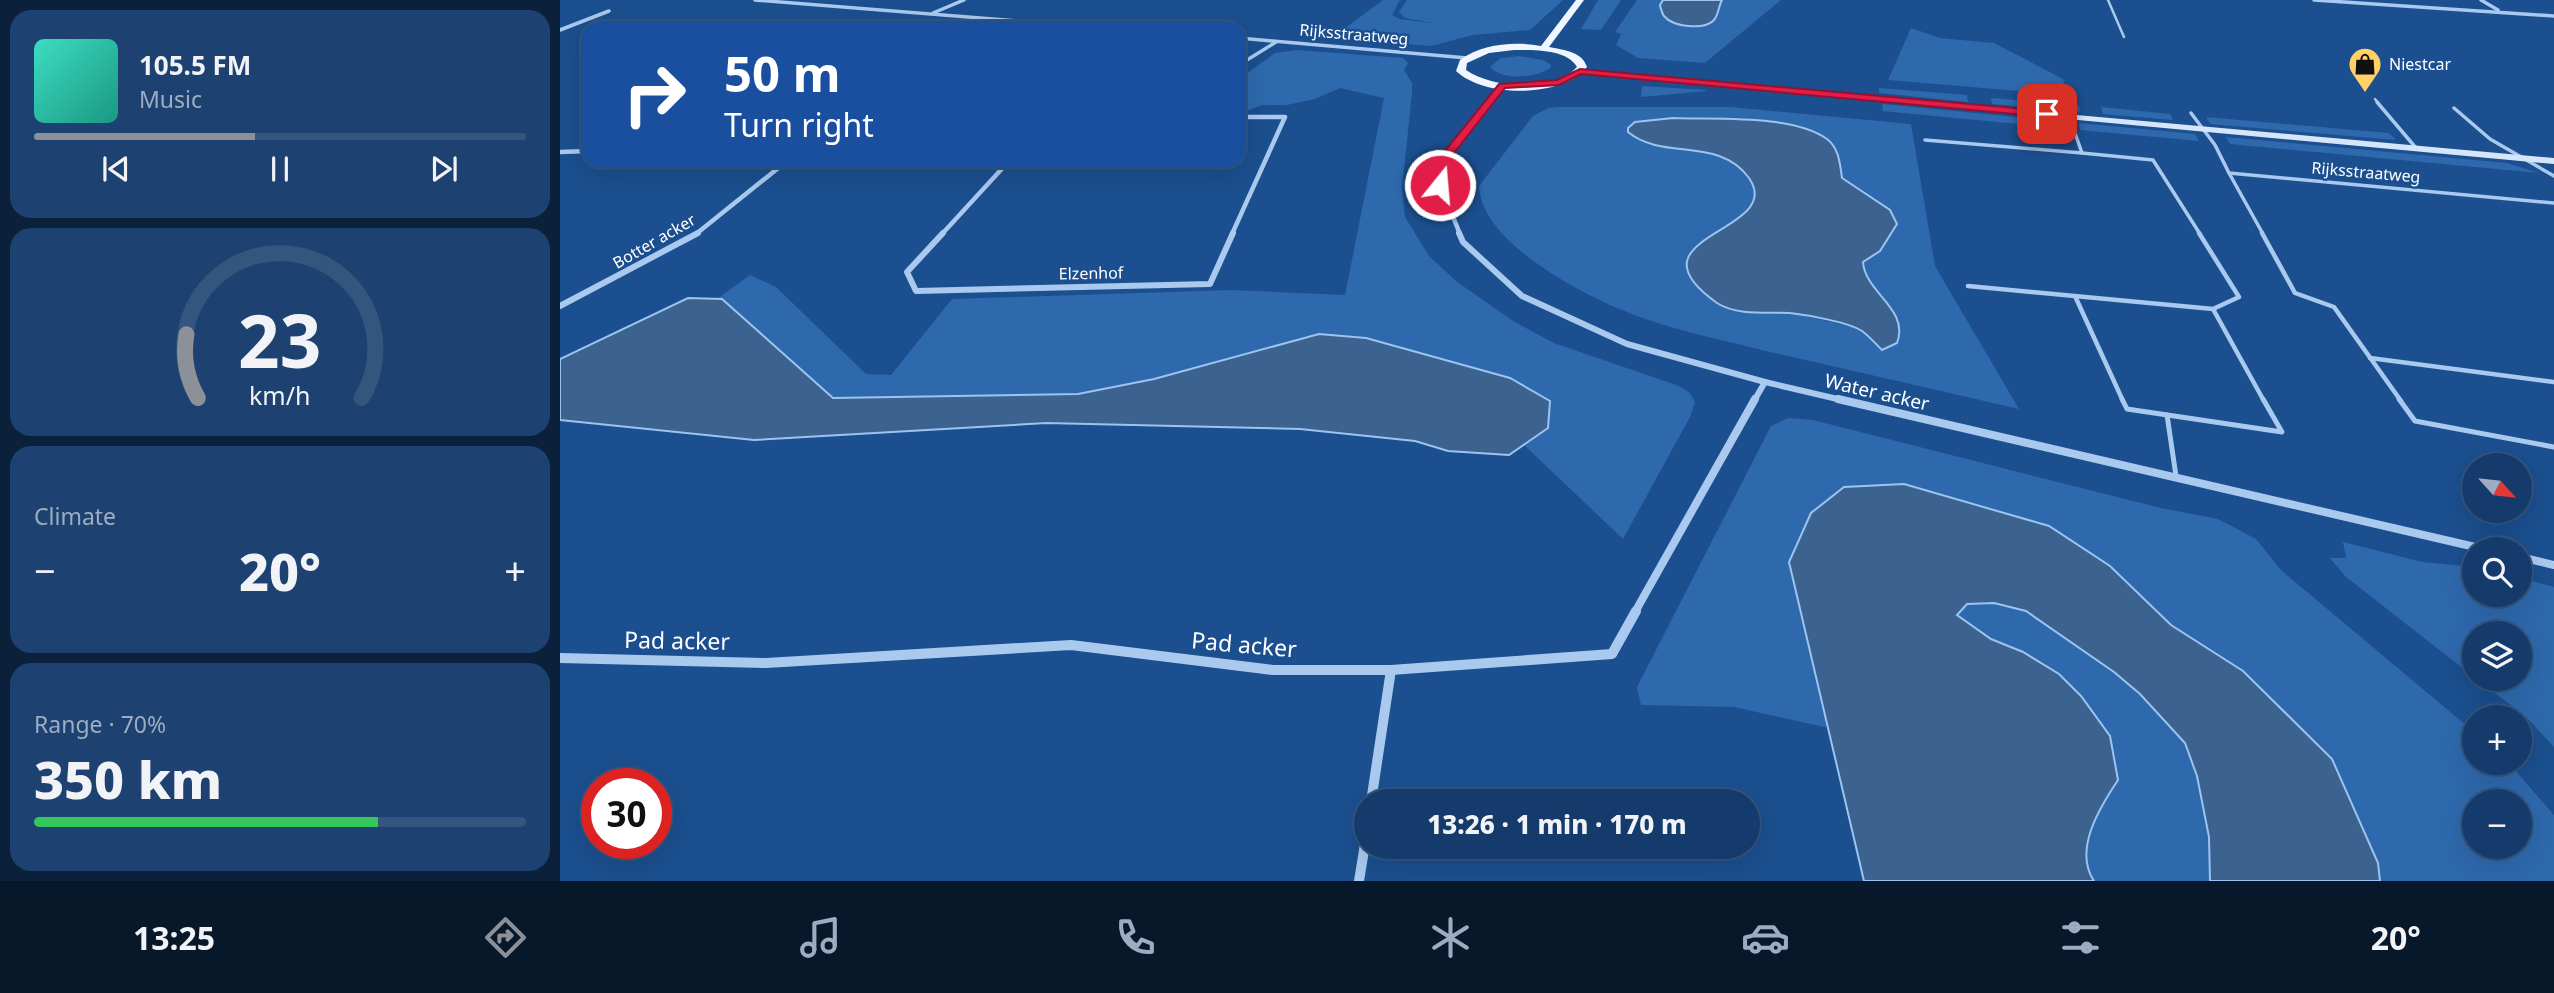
<!DOCTYPE html>
<meta charset="utf-8">
<style>
:root{--surface:#143b6b;--page:#1d4271;--text:#f1f3f6;--muted:#9dadc1;--line:#33557e;--accent:#8c9099}
body{margin:0;font-family:"Noto Sans",sans-serif;background:var(--page);color:var(--text);height:100vh;display:flex;flex-direction:column;font-size:26px;white-space:nowrap}
*{box-sizing:border-box;margin:0}
p{font-size:23px;color:var(--muted)}
.icon{flex:none;width:38px;height:38px;fill:none;stroke:currentColor;stroke-width:2;stroke-linecap:round;stroke-linejoin:round}
.map{position:relative;flex:1;overflow:hidden}
.panel{display:flex;flex-direction:column;gap:10px;padding:10px;background:#0b203b;width:560px}
.panel>*{flex:none}
.banner{position:absolute;left:21px;top:21px;width:665px;height:147px;border-radius:21px;box-shadow:0 7px 28px #0002,0 0 0 2px var(--line);background:#1a4fa0;color:#fff;overflow:hidden}
.needle{width:46px;rotate:117deg}
.tools{position:absolute;left:1902px;top:453px;display:grid;gap:14px}
.tools a{display:grid;place-items:center;width:70px;height:70px;border-radius:50%;background:var(--surface);box-shadow:0 7px 28px #0002,0 0 0 2px var(--line);font-size:35px}
.speed{position:absolute;left:21px;top:768px;display:flex;gap:14px;font-size:35px;font-weight:700;text-align:center}
.speed>*{display:grid;place-content:center;width:91px;height:91px;border-radius:50%;background:var(--surface);box-shadow:0 7px 28px #0002,0 0 0 2px var(--line);line-height:1}
.speed .limit{border:10px solid #d22;background:#fff;color:#111}
.pin{position:absolute;display:grid;place-items:center;width:60px;height:60px;color:#fff;margin:-30px;border-radius:14px;box-shadow:0 4px 10px #0006}
.me{position:absolute;width:77px;margin:-38px;rotate:17deg;stroke-linejoin:round;filter:drop-shadow(0 0 5px #0008)}
.turn{display:flex;align-items:center;gap:24px;height:147px;padding:0 28px;font-size:32px}
.turn .icon{width:91px;height:91px;stroke-width:2.5}
.turn b{display:block;font-size:49px;line-height:60px}
.big{font-size:52px;font-weight:800;line-height:1.1}
.panel .tile{flex:1;display:flex;flex-direction:column;justify-content:center;gap:10px;min-width:0;padding:0 24px;border-radius:21px;background:var(--page)}
.panel .dial{align-items:center;gap:0}
.dial svg{height:182px;overflow:visible;fill:none;stroke:var(--line);stroke-width:7;stroke-linecap:round;text-anchor:middle}
.dial text{fill:var(--text);stroke:none}
.song{display:flex;align-items:center;gap:21px}
.cover{width:84px;height:84px;border-radius:10px;background:linear-gradient(135deg,hsl(170 70% 55%),hsl(170 70% 35%))}
.played{height:7px;border-radius:4px;background:linear-gradient(90deg,var(--accent) 45%,var(--line) 45%)}
.keys{display:flex;justify-content:space-around;direction:ltr}
.heat{display:flex;justify-content:space-between;align-items:center;font-size:38px;direction:ltr}
.charge{height:10px;border-radius:5px;background:linear-gradient(90deg,#34c759 70%,var(--line) 0)}
.trip{position:absolute;left:794px;top:789px;width:406px;height:70px;border-radius:35px;background:var(--surface);box-shadow:0 7px 28px #0002,0 0 0 2px var(--line);font-weight:800;line-height:70px;text-align:center}
.menu{display:flex;height:112px;justify-content:space-around;align-items:center;background:#08182b;color:var(--muted)}
.menu .icon{width:49px;height:49px}
.menu .selected{color:var(--accent)}
.menu b{font-size:32px;color:var(--text)}
main{display:flex;flex:1;min-height:0}
.map>svg:first-child{display:block}
.green{fill:#2e69ad;fill-rule:evenodd}
.water{fill:#3c6290;stroke:#9cc4f0;stroke-width:2}
.lines{fill:none;stroke-linecap:round;stroke-linejoin:round}
.service-far3{stroke:#a9c9ee;stroke-width:2.5}
.service-far2{stroke:#a9c9ee;stroke-width:3.5}
.service-far1{stroke:#a9c9ee;stroke-width:4.5}
.service{stroke:#a9c9ee;stroke-width:5}
.minor-far4{stroke:#a9c9ee;stroke-width:3.5}
.minor-far3{stroke:#a9c9ee;stroke-width:4.5}
.minor-far2{stroke:#a9c9ee;stroke-width:6}
.minor-far1{stroke:#a9c9ee;stroke-width:8}
.minor{stroke:#a9c9ee;stroke-width:10}
.secondary{fill:#d6e6fa;fill-rule:evenodd}
.primary{fill:#f0f6ff;fill-rule:evenodd}
.route{fill:#e11d48;stroke:#92132f;stroke-width:2}
.labels{text-anchor:middle;stroke-width:5;stroke-linejoin:round;paint-order:stroke}
.far-street-label{font-size:16px;fill:#fff;stroke:#1b4f8f}
.far-poi-label{font-size:16px;fill:#fff;stroke:#1b4f8f;text-anchor:start}
.street-label{font-size:19px;fill:#fff;stroke:#1b4f8f}
.near-street-label{font-size:23px;fill:#fff;stroke:#1b4f8f}
</style>
<main>
<section class="panel">
<div class="tile">
<div class="song"><i class="cover"></i><div><b>105.5 FM</b><p>Music</p></div></div>
<div class="played"></div>
<div class="keys"><svg class="icon" aria-label="previous" viewBox="0 0 24 24"><path d="M18 5L8 12l10 7zM5 5v14"/></svg><svg class="icon" aria-label="pause" viewBox="0 0 24 24"><path d="M8 5v14M16 5v14"/></svg><svg class="icon" aria-label="next" viewBox="0 0 24 24"><path d="M6 5l10 7-10 7zM19 5v14"/></svg></div>
</div>
<div class="tile dial"><svg viewBox="0 0 100 80">
<path d="M14 69A42 42 0 1 1 86 69"/>
<path d="M14 69A42 42 0 0 1 9 41" stroke="#8c9099"/>
<text x="50" y="56" font-size="32" font-weight="700">23</text>
<text x="50" y="72" font-size="11">km/h</text>
</svg></div>
<div class="tile"><p>Climate</p>
<div class="heat"><a>−</a><b class="big">20°</b><a>+</a></div>
</div>
<div class="tile"><p>Range · 70%</p><b class="big">350 km</b><div class="charge"></div></div>
</section>
<div class="map">
<svg width="1994" height="881" viewBox="0 0 1994 881">
<rect width="100%" height="100%" fill="#1b4f8f"/>
<!-- green -->
<g class="green">
<polygon points="823,0 840,0 832,15 840,19 878,24 845,18 839,12 847,0 1003,0 970,30 913,35 871,46 772,38"/>
<polygon points="1038,0 1061,0 1041,30 1021,29"/>
<polygon points="1077,0 1221,0 1145,63 1078,58 1056,45 1061,34 1055,32"/>
<polygon points="1351,28 1380,38 1434,43 1503,79 1507,95 1328,80"/>
<polygon points="737,50 843,58 848,63 844,70 852,83 852,93 842,189 845,217 869,256 896,281 953,321 994,343 1119,386 1130,393 1135,402 1130,417 1063,539 964,445 988,428 950,378 806,338 686,353 594,379 518,394 273,398 162,299 157,299 190,275 216,287 306,374 331,375 392,299 671,290 785,295 824,98 780,88 755,99 727,105 702,105 679,114 679,79 715,53"/>
<path d="M959 56 983 60 991 65 990 68C975 78 943 81 930 67L941 58Z"/>
<polygon points="1082,86 1146,90 1146,91 1081,97"/>
<polygon points="1319,88 1407,95 1408,102 1319,93"/>
<polygon points="1431,98 1519,105 1520,112 1432,104"/>
<polygon points="1323,104 1497,121 1499,128 1322,111"/>
<path d="M1171 107 1351 124 1375 266 1459 409C1376 390 1293 371 1210 352 1159 339 1106 329 1057 308 1013 289 921 240 919 186L973 116 988 108 999 107ZM1113 118 1203 122 1281 166 1282 178C1301 196 1325 198 1336 223L1320 251 1303 262 1308 281 1323 296 1322 350 1302 330 1276 323 1230 313 1170 308 1135 284 1128 276 1177 221C1187 214 1193 207 1194 194 1196 151 1117 147 1088 144Z"/>
<polygon points="1541,107 1610,114 1613,120 1543,114"/>
<polygon points="1646,117 1829,133 1836,140 1650,124"/>
<polygon points="1519,123 1635,134 1639,141 1520,130"/>
<polygon points="1666,137 1947,163 1979,173 1670,144"/>
<path d="M1228 418 1253 420 1601 508 1658 519 1696 539 1721 570 1914 732V763H1949L1994 815V881H1820L1818 863 1772 759 1683 671 1611 625 1550 566 1229 562 1269 728 1174 707 1081 705 1077 687 1211 426ZM1914 802H1960V847H1914Z"/>
<polygon points="1783,542 1862,562 1914,567 1914,595 1960,595 1960,578 1994,587 1994,747 1967,718 1917,679 1960,679 1960,634 1914,634 1914,677 1786,577 1770,558 1786,558"/>
<path d="M1434 603 1466 611 1554 672 1580 694 1625 743 1637 776 1649 837 1650 881H1534C1513 850 1540 807 1558 780L1463 652 1431 639 1396 615 1407 604Z"/>
</g>
<!-- water -->
<g class="water">
<path d="M1103 0H1162C1158 7 1159 15 1153 21 1143 30 1113 27 1104 16 1103 15 1100 7 1100 5Z"/>
<path d="M1113 118C1154 120 1233 114 1267 139 1279 148 1280 164 1282 178L1330 210 1337 224 1320 251 1303 262C1305 293 1350 309 1337 343L1322 350C1316 344 1309 336 1302 331 1288 322 1247 315 1230 313 1208 312 1177 316 1157 303 1061 235 1227 233 1189 178 1159 136 1103 161 1068 132V128L1075 122Z"/>
<polygon points="128,298 162,299 273,398 518,394 594,379 759,334 806,338 950,378 990,401 988,428 949,455 888,451 855,441 740,429 486,423 194,440 0,420 0,359"/>
<path d="M1344 484 1489 526 1550 566 1611 625 1683 671 1772 759 1818 863 1820 881H1650L1649 837 1637 776 1625 743 1580 694 1554 672 1466 611 1434 603 1407 604 1397 615 1431 639 1463 652 1499 674 1521 696 1550 736 1558 780C1540 807 1513 850 1534 881H1304L1229 562 1251 513 1284 487Z"/>
</g>
<g class="lines">
<!-- service-far3 -->
<g class="service-far3">
<polyline points="1548,0 1564,37"/>
<polyline points="1815,99 1819,104"/>
</g>
<!-- service-far2 -->
<g class="service-far2">
<polyline points="1817,102 1856,148"/>
<polyline points="1894,108 1930,139 1994,176"/>
<polyline points="1631,113 1655,145 1669,173 1994,203"/>
<polyline points="1365,140 1522,153 1509,116"/>
<polyline points="1522,153 1593,160 1640,234"/>
<polyline points="1669,173 1703,234"/>
</g>
<!-- service-far1 -->
<g class="service-far1">
<polyline points="1702,233 1735,293 1774,307 1841,401"/>
<polyline points="1408,286 1653,309 1679,297 1639,233"/>
<polyline points="1515,296 1563,401"/>
<polyline points="1653,309 1704,401"/>
<polyline points="1810,358 1994,382"/>
</g>
<!-- service -->
<g class="service">
<polyline points="1562,399 1567,409 1722,432 1703,399"/>
<polyline points="1839,399 1855,421 1994,447"/>
<polyline points="1607,415 1616,476"/>
</g>
<!-- minor-far4 -->
<g class="minor-far4">
<polyline points="195,0 545,28"/>
<polyline points="1754,0 1994,16"/>
<polyline points="1921,0 1938,10"/>
<polyline points="373,13 404,0"/>
<polyline points="0,30 49,11"/>
<polyline points="679,38 907,58"/>
<polyline points="679,65 716,42"/>
<polyline points="929,104 943,86"/>
</g>
<!-- minor-far3 -->
<g class="minor-far3">
<polyline points="0,152 28,151"/>
<polyline points="136,234 227,161"/>
<polyline points="382,234 449,161"/>
<polyline points="672,234 725,117 679,117"/>
<polyline points="900,234 880,185 889,152 930,102"/>
</g>
<!-- minor-far2 -->
<g class="minor-far2">
<polyline points="383,233 347,272 356,291 650,284 673,233"/>
<polyline points="899,233 903,242 962,296 1067,344 1205,382 1286,401"/>
<polyline points="0,306 138,233"/>
<polyline points="1194,401 1205,382"/>
</g>
<!-- minor-far1 -->
<g class="minor-far1">
<polyline points="1278,399 1928,550"/>
<polyline points="1960,557 1994,565"/>
<polyline points="1075,612 1195,399"/>
</g>
<!-- minor -->
<g class="minor">
<polyline points="0,658 206,663 511,645 713,670 831,670 1052,654 1076,611"/>
<polyline points="811,802 831,670"/>
<polyline points="799,881 807,832"/>
</g>
<!-- secondary -->
<polygon class="secondary" points="1017,70 1994,158 1994,164 1020,74 1016,72"/>
<!-- primary -->
<path class="primary" d="M1016 0H1024L989 47C1003 50 1022 51 1027 67 1002 98 924 98 896 71L900 60C922 44 954 41 981 46ZM954 50C973 50 1007 49 1017 67 993 93 934 89 906 70L907 63 929 53Z"/>
</g>
<!-- route -->
<polygon class="route" points="1020,69 1487,111 1492,114 1487,117 1021,74 999,85 945,88 894,153 883,187 876,187 884,152 939,84 997,80"/>
<!-- icons -->
<defs>
<symbol id="shop-pin" viewBox="-11 -11 22 30"><path d="M0 17L-7.5 6A9.5 9.5 0 1 1 7.5 6Z" fill="#ffd166" stroke="#1b4f8f"/><path d="M-5-2.5h2.3a2.7 3.5 0 0 1 5.4 0H5L5.5 6h-11ZM-1.5-2.5h3a1.5 2.3 0 0 0-3 0Z" fill="#111"/></symbol>
</defs>
<g fill-rule="evenodd">
<use href="#shop-pin" x="1786" y="45" width="38" height="52"/>
</g>
<g class="labels">
<!-- far-street labels -->
<g class="far-street-label">
<text transform="translate(794 34) rotate(5)" y="6">Rijksstraatweg</text>
<text transform="translate(1806 172) rotate(5)" y="6">Rijksstraatweg</text>
<text transform="translate(94 241) rotate(-30)" y="6">Botter acker</text>
<text transform="translate(531 273) rotate(-1)" y="6">Elzenhof</text>
</g>
<!-- far-poi labels -->
<g class="far-poi-label">
<text x="1829" y="70">Niestcar</text>
</g>
<!-- street labels -->
<g class="street-label">
<text transform="translate(1317 392) rotate(13)" y="7">Water acker</text>
</g>
<!-- near-street labels -->
<g class="near-street-label">
<text transform="translate(117 641) rotate(1)" y="8">Pad acker</text>
<text transform="translate(684 645) rotate(5)" y="8">Pad acker</text>
</g>
</g>
</svg>
<div class="tools">
<a><svg class="needle" viewBox="-14 -14 28 28"><path d="M0-13l5 13h-10z" fill="#e53935"/><path d="M0 13l5-13h-10z" fill="#9dadc1"/></svg></a>
<a><svg class="icon" aria-label="search" viewBox="0 0 24 24"><circle cx="10" cy="10" r="6"/><path d="M15 15l6 6"/></svg></a>
<a><svg class="icon" aria-label="layers" viewBox="0 0 24 24"><path d="M12 4l9 5-9 5-9-5zM3 14l9 5 9-5"/></svg></a>
<a>+</a>
<a>−</a>
</div>
<div class="speed"><div class="limit">30</div></div>
<div class="pin" style="left:1487px;top:114px;background:#d93025"><svg class="icon" aria-label="arrive" viewBox="0 0 24 24"><path d="M6 21V4h12l-3 4 3 4H6"/></svg></div>
<svg class="me" style="left:880px;top:185px" viewBox="-20 -20 40 40"><circle r="17" fill="#e11d48" stroke="#fff" stroke-width="3"/><path d="M0-11L8 9 0 5-8 9z" fill="#fff"/></svg>
<div class="trip">13:26 · 1 min · 170 m</div>
<div class="banner">
<div class="turn"><svg class="icon" aria-label="right" viewBox="0 0 24 24"><path d="M7 20v-9h11M14 6l5 5-5 5"/></svg><div><b>50 m</b>Turn right</div></div>
</div>
</div>
</main>
<nav class="menu">
<b>13:25</b>
<svg class="icon selected" aria-label="directions" viewBox="0 0 24 24"><path d="M12 3l9 9-9 9-9-9zM9 14v-3h6M13 9l2 2-2 2"/></svg>
<svg class="icon" aria-label="music" viewBox="0 0 24 24"><path d="M9 18V5l10-2v13"/><circle cx="6" cy="18" r="3"/><circle cx="16" cy="16" r="3"/></svg>
<svg class="icon" aria-label="phone" viewBox="0 0 24 24"><path d="M5 4h4l2 5-3 2q2 4 5 5l2-3 5 2v4C11 20 4 13 5 4z"/></svg>
<svg class="icon" aria-label="climate" viewBox="0 0 24 24"><path d="M12 3v18M4 7l16 10M4 17L20 7"/></svg>
<svg class="icon" aria-label="car" viewBox="0 0 24 24"><path d="M5 17H2v-5l4-1 3-4h7l3 4 3 1v5h-3M9 17h6M6 11h13"/><circle cx="7" cy="17" r="2"/><circle cx="17" cy="17" r="2"/></svg>
<svg class="icon" aria-label="filters" viewBox="0 0 24 24"><path d="M4 7h16M4 17h16"/><circle cx="9" cy="7" r="2"/><circle cx="15" cy="17" r="2"/></svg>
<b>20°</b>
</nav>
